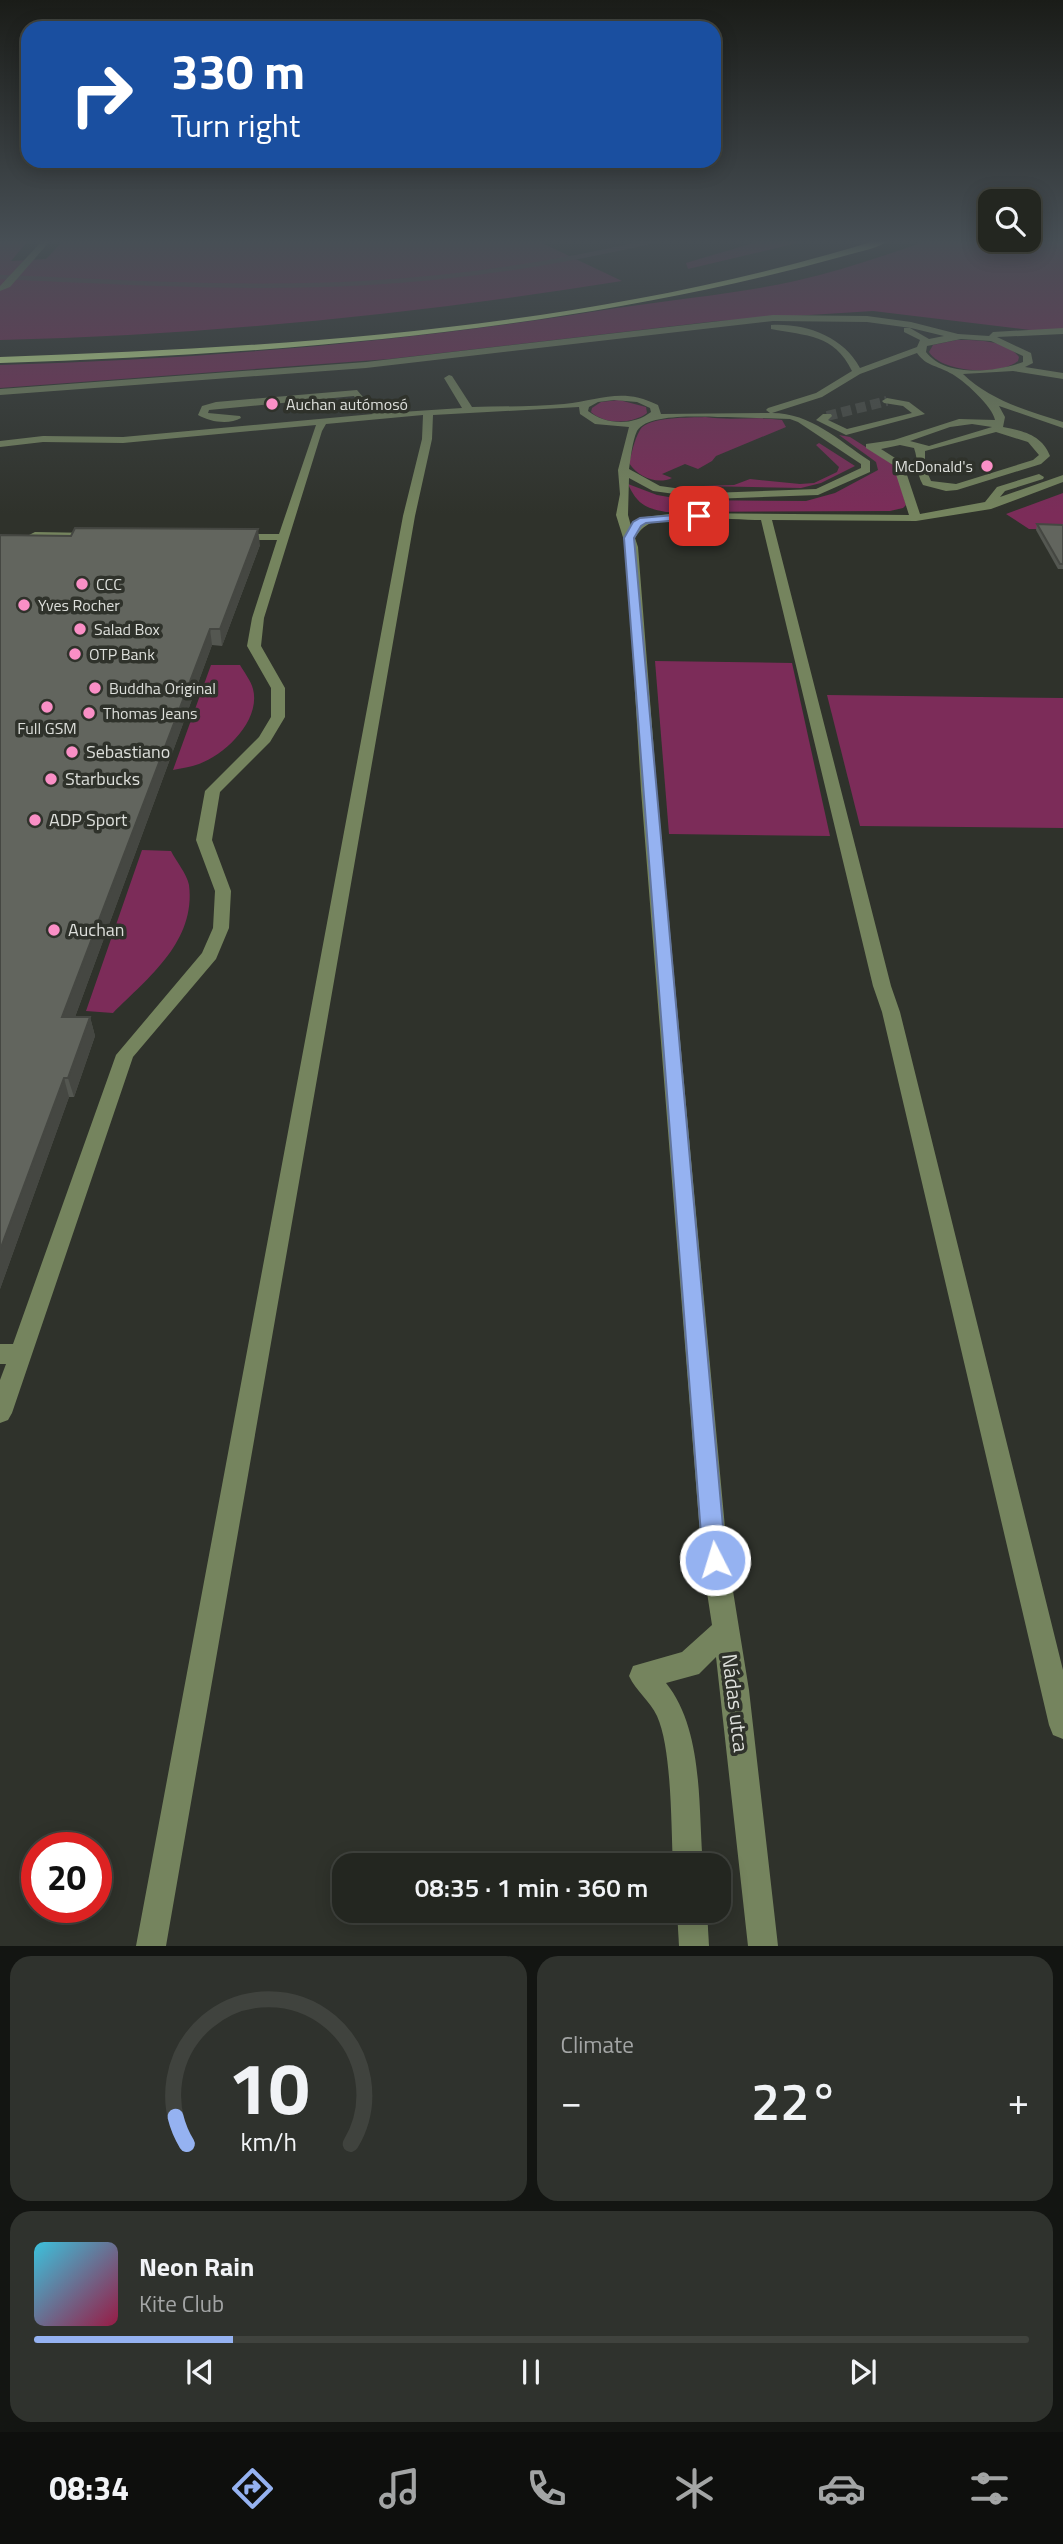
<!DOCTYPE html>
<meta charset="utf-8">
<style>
:root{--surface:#232620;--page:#2f322d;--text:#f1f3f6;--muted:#a3a5a5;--line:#40433e;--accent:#95b2f1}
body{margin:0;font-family:"Titillium Web",sans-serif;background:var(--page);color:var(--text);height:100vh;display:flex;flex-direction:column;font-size:26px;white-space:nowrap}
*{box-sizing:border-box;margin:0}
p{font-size:23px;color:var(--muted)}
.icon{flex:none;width:38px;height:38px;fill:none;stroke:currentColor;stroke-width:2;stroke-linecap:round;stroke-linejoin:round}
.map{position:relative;height:1946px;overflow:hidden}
.panel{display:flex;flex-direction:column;gap:10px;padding:10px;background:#131512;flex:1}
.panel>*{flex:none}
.top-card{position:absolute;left:21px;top:21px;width:700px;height:147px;border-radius:21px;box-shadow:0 4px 18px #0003,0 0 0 2px var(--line);background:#1a4fa0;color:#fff;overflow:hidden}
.fabs{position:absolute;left:978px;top:189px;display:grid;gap:14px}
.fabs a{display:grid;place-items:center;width:63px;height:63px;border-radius:14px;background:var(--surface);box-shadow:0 4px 18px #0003,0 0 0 2px var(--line);font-size:35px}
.speed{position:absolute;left:21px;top:1832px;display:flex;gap:14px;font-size:35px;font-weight:700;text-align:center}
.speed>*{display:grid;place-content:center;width:91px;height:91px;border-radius:50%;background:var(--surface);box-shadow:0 4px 18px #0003,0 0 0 2px var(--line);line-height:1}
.speed .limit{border:10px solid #d22;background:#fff;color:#111}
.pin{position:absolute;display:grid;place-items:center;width:60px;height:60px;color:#fff;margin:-30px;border-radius:14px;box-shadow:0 4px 10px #0006}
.me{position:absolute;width:77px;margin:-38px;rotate:355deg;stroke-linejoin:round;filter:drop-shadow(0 0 5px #0008)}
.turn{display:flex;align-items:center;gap:24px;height:147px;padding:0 35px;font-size:32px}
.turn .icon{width:91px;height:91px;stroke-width:2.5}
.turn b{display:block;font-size:49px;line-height:60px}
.big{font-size:52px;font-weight:600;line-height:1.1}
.panel .card{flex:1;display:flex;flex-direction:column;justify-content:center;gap:10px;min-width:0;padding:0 24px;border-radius:21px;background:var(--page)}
.panel .dial{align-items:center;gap:0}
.dial svg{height:182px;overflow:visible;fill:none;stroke:var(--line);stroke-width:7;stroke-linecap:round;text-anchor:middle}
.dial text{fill:var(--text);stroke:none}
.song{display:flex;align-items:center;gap:21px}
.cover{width:84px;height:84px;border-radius:10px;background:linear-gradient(135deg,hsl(190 70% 55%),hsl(340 70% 35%))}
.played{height:7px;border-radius:4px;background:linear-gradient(90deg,var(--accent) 20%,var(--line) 20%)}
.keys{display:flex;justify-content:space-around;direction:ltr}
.heat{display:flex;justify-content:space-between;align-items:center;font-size:38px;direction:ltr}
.panel .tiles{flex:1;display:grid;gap:10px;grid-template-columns:1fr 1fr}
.card:last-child{grid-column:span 2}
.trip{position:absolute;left:332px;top:1853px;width:399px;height:70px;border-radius:21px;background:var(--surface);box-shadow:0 4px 18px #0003,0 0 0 2px var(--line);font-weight:600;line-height:70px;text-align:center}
.dock{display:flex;height:112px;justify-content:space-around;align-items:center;background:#0e0f0d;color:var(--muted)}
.dock .icon{width:49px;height:49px}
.dock .current{color:var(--accent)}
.dock b{font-size:32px;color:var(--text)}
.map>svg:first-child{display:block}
.green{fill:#7c2c59}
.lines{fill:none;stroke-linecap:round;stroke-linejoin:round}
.stream{stroke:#614455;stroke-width:4.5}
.minor-tunnel{stroke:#494c45;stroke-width:10;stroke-dasharray:10 5;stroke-linecap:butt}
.minor{fill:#75845e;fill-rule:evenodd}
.highway{fill:#d5f897;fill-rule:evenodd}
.wall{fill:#545751}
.shaded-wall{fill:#454742}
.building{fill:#62655e;stroke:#454742;stroke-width:2}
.route{fill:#95b2f1;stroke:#61749d;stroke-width:2}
.poi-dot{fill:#fa8fc6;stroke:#2f322b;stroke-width:2.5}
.labels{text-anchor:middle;stroke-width:7;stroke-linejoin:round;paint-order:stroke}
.far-poi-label{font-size:16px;fill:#dddfdb;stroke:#2f322b;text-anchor:start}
.poi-label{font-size:18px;fill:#dddfdb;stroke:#2f322b;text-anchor:start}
.near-street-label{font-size:21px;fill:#dddfdb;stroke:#2f322b}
</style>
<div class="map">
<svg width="1063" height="1946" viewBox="0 0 1063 1946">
<rect width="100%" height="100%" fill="#2f322b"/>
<!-- green -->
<g class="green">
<path d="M0 241H28L11 261 46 259 63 241H549L542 243 622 281C416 314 209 335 0 340Z"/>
<polygon points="760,241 806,241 688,269 686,263"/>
<path d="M927 241H1063V334L873 311 717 321 389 359 0 388V365C207 359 413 341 617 308 676 299 737 294 795 281 840 271 883 256 927 241Z"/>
<path d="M957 340C977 340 1006 340 1019 357L1018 361C1000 376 942 373 929 352L933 345Z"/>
<path d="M619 400 646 407 647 413C633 424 605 425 591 412L592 408 601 402Z"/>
<path d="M705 417C731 421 757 416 782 420L786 427 716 456 712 461 698 469 685 464 662 474 672 478C657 485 638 477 629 463 632 453 634 440 640 430 648 416 690 418 705 417Z"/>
<path d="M839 435 850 437 891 463 895 467 906 505 903 508 890 511 666 512C645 508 637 504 628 484L657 495 686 500 806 501 835 493 878 470 876 462Z"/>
<polygon points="819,443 855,466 821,483 801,488 703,486 734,485 750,479 800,484 814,483 837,472 839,467 816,445"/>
<polygon points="1063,493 1063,529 1029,529 1006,514"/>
<polygon points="655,661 792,663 830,836 669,834"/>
<path d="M211 665H240C244 672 251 681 253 689 261 720 226 754 199 764 191 767 181 768 173 770Z"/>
<polygon points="827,695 1063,698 1063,828 860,826"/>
<path d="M142 850 171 851C176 861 187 874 189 885 196 941 149 977 113 1013L86 1011Z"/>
</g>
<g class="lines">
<!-- stream -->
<path class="stream" d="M0 277C122 282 244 290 365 283 463 278 558 263 653 241"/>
<!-- minor-tunnel -->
<polyline class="minor-tunnel" points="827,416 887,401"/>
<!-- minor -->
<g class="minor">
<polygon points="42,241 50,241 10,287 0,291 0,286"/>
<path d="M773 315 867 316 911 322 958 334 989 336 993 332 1063 328V334L997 337 1031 353 1033 363 1025 367 1063 373V379L1013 371 963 374C990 400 1027 411 1063 422V428L999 406 1005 417 1003 427C1023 431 1042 435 1050 456L1041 464 957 490 946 491 923 485C915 471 919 462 914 448L900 445 881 449 903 463 920 514 985 502 997 487 1039 474 1044 477 1043 479 1005 491 1000 497 1063 475V482L991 509 916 521 772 520 891 986 900 1012 1063 1670V1739L1053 1735 1049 1725 882 1012 873 986 761 520C734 520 674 514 651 523 644 526 639 531 635 538L638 547 657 790 728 1560 749 1690 778 1946H748L716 1657 699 1674 666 1683C704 1730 698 1808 703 1866H673C671 1826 672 1749 657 1716 650 1701 636 1691 629 1676L633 1666 682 1652 712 1625 702 1560 641 790 626 547 616 515 620 494 618 470 629 427 595 424 580 414 579 407 433 415 432 439 415 516 166 1946H136L403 516 422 439 423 415 326 424 322 431 264 618 261 646 285 688V717L270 742 220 792 212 840 231 891 229 928 216 959 133 1057 12 1413 8 1420 0 1423V1380L6 1364H0V1344H13L116 1055 202 953 213 928 215 891 196 840 205 791 259 737 271 717V688L247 646 252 618 277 540H235L229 537 235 534H279L316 425 123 443 43 442 0 447V441L43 436 123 437 373 414 361 407 354 396 209 410 208 413 240 416 241 418C229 425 210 422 198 415L202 406 216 402 357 390 368 403 386 413 462 408 444 378 449 375 452 376 472 407C502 406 534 407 564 404 601 400 622 387 658 405L661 414 770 413 766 410 768 408 816 393 852 371C834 334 807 336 771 329V325C805 323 843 336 860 368L917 347 920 340 904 332V328H910L929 339 944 336 911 328 867 322 773 321 366 368 0 395V389L366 362ZM961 339 991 341 1023 356V362C996 372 946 378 926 352L927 346ZM917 353C927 367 937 365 950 373 963 379 993 407 995 420L959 419 894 440 866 444V448L893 465 909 515 677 513 645 517 631 526 628 515 629 478 653 491 711 499 818 495 870 472V461C838 440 811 413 772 413L822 397 860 374ZM614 400 637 402 650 408 651 412C633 426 606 425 588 411L589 407 598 402ZM727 417 790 419 798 422 861 464V468L816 489 711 493 660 486 629 469C631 457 632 442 637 431 647 412 707 417 727 417ZM972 424 992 427 929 446 910 441 950 427ZM996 432 1028 442 1039 455 1033 460 956 484 931 481 925 467V451Z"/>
<polygon points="887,398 909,402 925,414 846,435 816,420 823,414 831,414 832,416 828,420 847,429 912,413 903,406 884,403 882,401"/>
<polygon points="35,532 95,533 101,536 95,539 31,537 29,535"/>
<polygon points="677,1911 707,1911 709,1946 679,1946"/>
</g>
<!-- highway -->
<path class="highway" d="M874 241H888C876 249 858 252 844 256 808 266 772 275 736 283 494 337 247 355 0 363V357C292 347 593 328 874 241Z"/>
</g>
<!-- wall -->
<g class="wall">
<polygon points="1037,524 1063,525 1063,569 1058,569 1036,530"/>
<polygon points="0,535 260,545 222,646 212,645 75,1017 90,1017 95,1036 74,1097 69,1097 0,1289"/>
</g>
<!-- shaded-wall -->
<g class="shaded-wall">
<polygon points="258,529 260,545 222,646 220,629"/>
<polygon points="210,629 212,645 68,1036 62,1017"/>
<polygon points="90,1017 95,1036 74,1097 68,1078"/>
<polygon points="64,1078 69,1097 0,1289 0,1250"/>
</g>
<!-- building -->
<g class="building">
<polygon points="1037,524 1063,525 1063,564 1060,564"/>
<polygon points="75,528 258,529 220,629 210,629 62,1017 90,1017 68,1078 64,1078 0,1250 0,535 71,536"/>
</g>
<!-- sky -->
<linearGradient id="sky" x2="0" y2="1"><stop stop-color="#1a1c18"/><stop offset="0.47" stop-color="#474f55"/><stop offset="1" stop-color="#474f55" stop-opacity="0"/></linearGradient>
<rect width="1063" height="514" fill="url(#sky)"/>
<!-- route -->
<polygon class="route" points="699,513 703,514 703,518 646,523 641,526 634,538 726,1560 723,1568 715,1571 707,1568 703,1560 624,538 633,522 640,518"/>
<!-- markers -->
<g class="poi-dot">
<circle cx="272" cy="404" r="7"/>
<circle cx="987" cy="466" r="7"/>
<circle cx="82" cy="584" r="7"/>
<circle cx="24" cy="605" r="7"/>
<circle cx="80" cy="629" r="7"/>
<circle cx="75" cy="654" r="7"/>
<circle cx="95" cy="688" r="7"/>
<circle cx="47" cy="707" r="7"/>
<circle cx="89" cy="713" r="7"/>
<circle cx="72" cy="752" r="7"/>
<circle cx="51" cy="779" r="7"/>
<circle cx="35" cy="820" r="7"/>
<circle cx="54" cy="930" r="7"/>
</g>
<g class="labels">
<!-- far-poi labels -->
<g class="far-poi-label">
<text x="286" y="410">Auchan autómosó</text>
<text x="973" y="472" text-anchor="end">McDonald's</text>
<text x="96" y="590">CCC</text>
<text x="38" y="611">Yves Rocher</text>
<text x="94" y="635">Salad Box</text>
<text x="89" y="660">OTP Bank</text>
<text x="109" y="694">Buddha Original</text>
<text x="103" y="719">Thomas Jeans</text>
<text x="47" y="734" text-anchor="middle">Full GSM</text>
</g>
<!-- poi labels -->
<g class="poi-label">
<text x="86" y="758">Sebastiano</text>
<text x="65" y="785">Starbucks</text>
<text x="49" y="826">ADP Sport</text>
<text x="68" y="936">Auchan</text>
</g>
<!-- near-street labels -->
<g class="near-street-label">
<text transform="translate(735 1703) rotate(83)" y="7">Nádas utca</text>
</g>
</g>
</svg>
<div class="fabs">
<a><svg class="icon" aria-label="search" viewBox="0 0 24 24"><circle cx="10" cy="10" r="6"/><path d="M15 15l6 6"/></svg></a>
</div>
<div class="speed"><div class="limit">20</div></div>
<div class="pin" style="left:699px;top:516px;background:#d93025"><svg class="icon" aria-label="arrive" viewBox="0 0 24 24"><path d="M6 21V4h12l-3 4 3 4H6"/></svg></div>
<svg class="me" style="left:715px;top:1560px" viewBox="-20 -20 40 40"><circle r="17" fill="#95b2f1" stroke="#fff" stroke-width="3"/><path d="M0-11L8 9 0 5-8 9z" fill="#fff"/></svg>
<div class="trip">08:35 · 1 min · 360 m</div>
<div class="top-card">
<div class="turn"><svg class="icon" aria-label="right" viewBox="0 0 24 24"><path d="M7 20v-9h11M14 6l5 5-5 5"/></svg><div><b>330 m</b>Turn right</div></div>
</div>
</div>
<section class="panel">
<div class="tiles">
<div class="card dial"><svg viewBox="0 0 100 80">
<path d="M14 69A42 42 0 1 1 86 69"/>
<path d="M14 69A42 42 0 0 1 9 57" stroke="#95b2f1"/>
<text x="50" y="56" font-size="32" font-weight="700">10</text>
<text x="50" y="72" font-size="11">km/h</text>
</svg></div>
<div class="card"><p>Climate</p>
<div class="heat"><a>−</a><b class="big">22°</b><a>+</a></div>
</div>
<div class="card">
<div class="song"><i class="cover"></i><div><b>Neon Rain</b><p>Kite Club</p></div></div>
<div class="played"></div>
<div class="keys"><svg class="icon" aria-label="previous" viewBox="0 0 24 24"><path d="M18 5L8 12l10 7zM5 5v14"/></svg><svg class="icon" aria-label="pause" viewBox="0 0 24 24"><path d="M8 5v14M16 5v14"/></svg><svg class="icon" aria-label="next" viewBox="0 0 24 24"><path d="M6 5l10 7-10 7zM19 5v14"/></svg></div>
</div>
</div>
</section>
<nav class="dock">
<b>08:34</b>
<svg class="icon current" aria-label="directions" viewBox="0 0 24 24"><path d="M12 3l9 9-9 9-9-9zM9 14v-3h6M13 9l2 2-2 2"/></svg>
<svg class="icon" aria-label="music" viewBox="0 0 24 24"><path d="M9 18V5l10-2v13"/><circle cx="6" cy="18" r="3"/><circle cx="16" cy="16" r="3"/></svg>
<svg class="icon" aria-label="phone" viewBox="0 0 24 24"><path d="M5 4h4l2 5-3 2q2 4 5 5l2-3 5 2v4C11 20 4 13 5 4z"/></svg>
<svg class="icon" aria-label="climate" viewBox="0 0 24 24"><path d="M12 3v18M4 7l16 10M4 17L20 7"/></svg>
<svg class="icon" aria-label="car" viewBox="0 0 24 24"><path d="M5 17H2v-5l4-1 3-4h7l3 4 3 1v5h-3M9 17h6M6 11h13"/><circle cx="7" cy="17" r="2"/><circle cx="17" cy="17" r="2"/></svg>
<svg class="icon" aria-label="filters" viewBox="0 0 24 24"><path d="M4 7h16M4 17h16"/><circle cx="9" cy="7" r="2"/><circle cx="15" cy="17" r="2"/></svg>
</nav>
